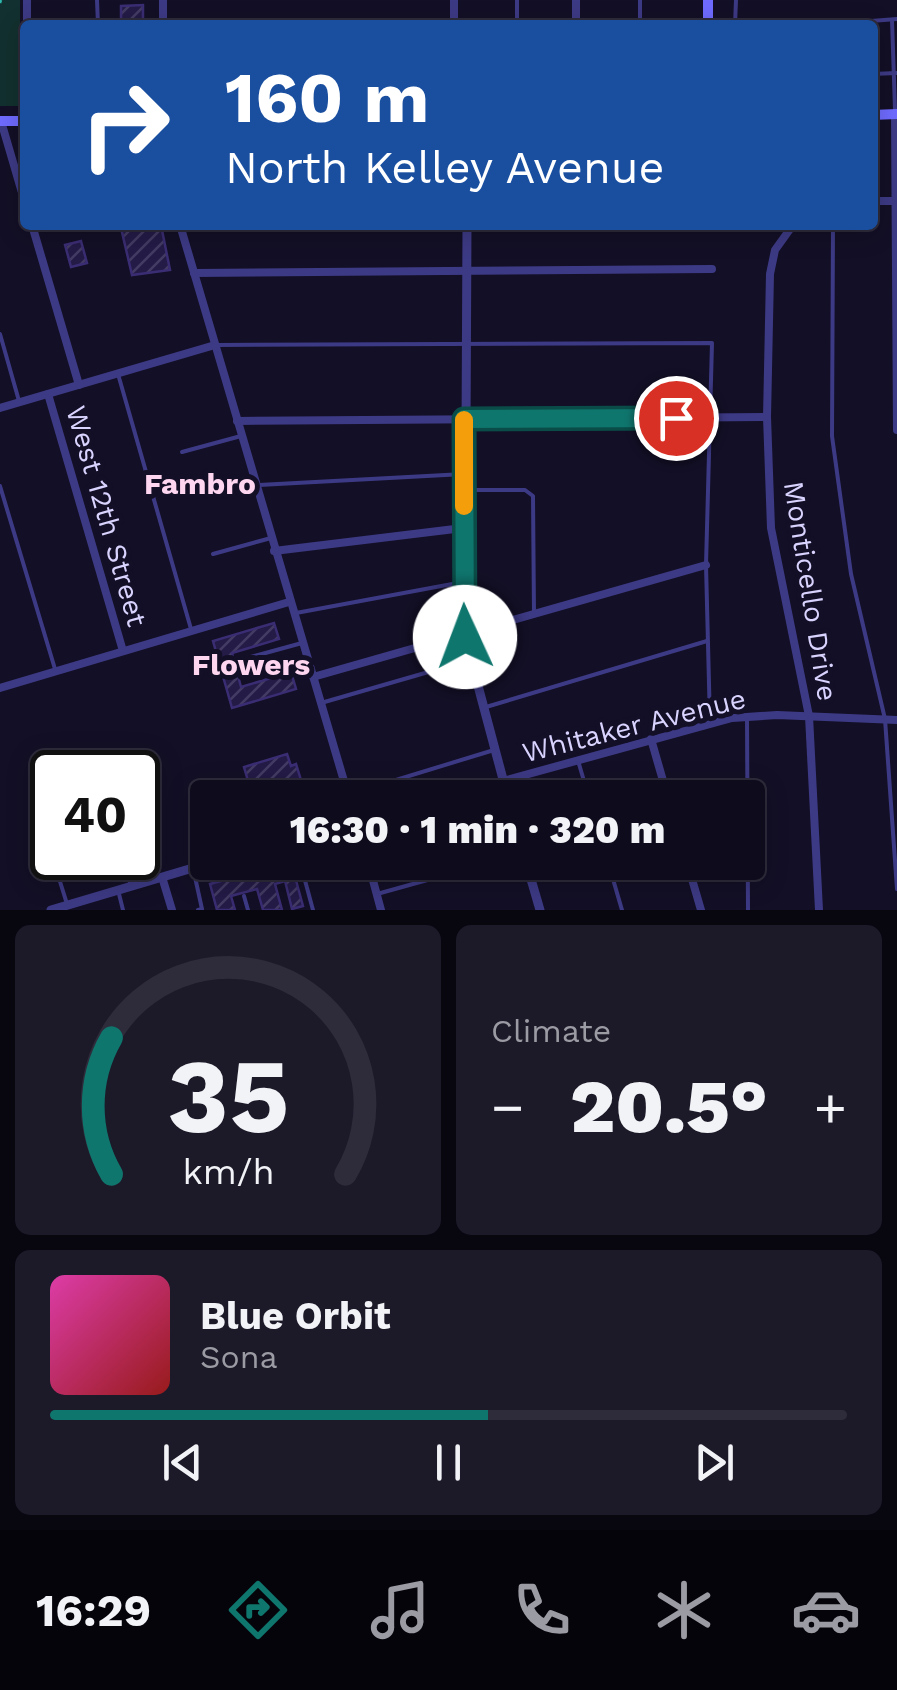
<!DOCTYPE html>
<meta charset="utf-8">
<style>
:root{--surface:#0e0b1c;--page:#1c1929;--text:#f1f3f6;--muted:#9b9ba3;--line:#2e2b3b;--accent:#0f766e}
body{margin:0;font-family:"Work Sans",sans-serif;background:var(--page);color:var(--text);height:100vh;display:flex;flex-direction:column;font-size:38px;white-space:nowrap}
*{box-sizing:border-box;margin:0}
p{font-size:32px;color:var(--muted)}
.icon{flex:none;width:55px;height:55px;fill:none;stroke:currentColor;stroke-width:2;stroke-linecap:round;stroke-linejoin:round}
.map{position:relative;height:910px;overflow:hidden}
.panel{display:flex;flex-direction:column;gap:15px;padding:15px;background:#08060f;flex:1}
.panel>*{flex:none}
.top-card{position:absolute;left:20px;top:20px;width:858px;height:210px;border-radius:10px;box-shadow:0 5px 25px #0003,0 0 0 2px var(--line);background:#1a4fa0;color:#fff;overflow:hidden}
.speed{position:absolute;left:30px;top:750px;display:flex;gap:20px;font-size:50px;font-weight:700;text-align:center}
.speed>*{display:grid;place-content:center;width:130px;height:130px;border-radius:50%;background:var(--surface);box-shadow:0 5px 25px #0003,0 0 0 2px var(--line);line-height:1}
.speed .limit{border:5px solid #111;border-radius:15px;background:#fff;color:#111}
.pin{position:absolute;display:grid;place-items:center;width:85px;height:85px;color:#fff;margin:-42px;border:5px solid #fff;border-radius:50%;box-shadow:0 2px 10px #0007}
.me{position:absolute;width:110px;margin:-55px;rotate:358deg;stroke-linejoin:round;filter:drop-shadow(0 0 8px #0008)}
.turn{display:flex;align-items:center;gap:35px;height:210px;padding:0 40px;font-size:45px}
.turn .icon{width:130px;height:130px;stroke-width:2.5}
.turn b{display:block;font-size:70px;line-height:85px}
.big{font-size:75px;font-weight:800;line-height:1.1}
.panel .card{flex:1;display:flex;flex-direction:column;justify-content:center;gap:15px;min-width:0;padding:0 35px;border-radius:15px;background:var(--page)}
.panel .dial{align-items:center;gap:0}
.dial svg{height:260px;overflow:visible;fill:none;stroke:var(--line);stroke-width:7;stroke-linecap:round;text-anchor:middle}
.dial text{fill:var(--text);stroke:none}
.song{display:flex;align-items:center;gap:30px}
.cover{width:120px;height:120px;border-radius:15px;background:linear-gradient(135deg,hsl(320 70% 55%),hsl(0 70% 35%))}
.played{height:10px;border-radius:5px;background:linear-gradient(90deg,var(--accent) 55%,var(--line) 55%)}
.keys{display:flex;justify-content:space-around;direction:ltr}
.heat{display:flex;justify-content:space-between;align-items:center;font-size:55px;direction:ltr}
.panel .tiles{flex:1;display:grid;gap:15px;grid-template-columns:1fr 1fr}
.card:last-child{grid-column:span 2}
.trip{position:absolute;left:190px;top:780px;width:575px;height:100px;border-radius:10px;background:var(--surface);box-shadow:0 5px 25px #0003,0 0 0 2px var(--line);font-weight:800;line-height:100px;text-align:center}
.tabs{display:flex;height:160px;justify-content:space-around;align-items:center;background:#06040b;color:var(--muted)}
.tabs .icon{width:70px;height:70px}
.tabs .current{color:var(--accent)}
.tabs b{font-size:45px;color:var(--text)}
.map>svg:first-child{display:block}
.park{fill:#12302f}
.building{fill:url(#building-hatch);stroke:#3b2d73;stroke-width:2.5}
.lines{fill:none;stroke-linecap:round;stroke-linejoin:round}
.path{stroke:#2fb8b0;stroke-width:2.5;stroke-dasharray:5 8;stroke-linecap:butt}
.service{stroke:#3d3a85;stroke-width:4}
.minor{stroke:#3d3a85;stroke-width:8}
.tertiary{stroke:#3d3a85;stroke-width:9}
.secondary{stroke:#6f6bff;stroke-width:10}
.route-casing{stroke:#0a4d48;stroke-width:25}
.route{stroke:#0f766e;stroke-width:18}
.slow{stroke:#f59e0b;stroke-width:18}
.labels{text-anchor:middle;stroke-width:10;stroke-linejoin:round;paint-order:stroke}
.street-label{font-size:28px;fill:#d9d4ff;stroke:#130f26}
.neighbourhood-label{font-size:30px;font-weight:bold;fill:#ffd6f0;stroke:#130f26}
</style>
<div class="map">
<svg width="897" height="910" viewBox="0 0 897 910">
<defs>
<pattern id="building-hatch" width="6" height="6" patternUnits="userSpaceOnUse" patternTransform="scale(2.5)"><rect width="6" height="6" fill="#241b47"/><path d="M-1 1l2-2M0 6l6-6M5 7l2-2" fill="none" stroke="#433b63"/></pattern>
</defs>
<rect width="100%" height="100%" fill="#130f26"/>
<!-- park -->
<rect class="park" x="0" y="0" width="20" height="106"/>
<!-- building -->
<g class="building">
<polygon points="143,5 143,25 121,25 121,6"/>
<polygon points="135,225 161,225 170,270 132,275 121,228"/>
<polygon points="81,241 87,263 71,267 65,245"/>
<polygon points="274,623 279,639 232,653 241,687 291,672 296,689 232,708 213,641"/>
<polygon points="287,754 291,766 296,764 304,790 291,798 253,798 244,767"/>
<polygon points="291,862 303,906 292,909 285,881 275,884 282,910 263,910 257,889 231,896 235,910 217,910 210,884"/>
</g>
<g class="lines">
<!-- path -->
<polyline class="path" points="0,3 1,0"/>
<!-- service -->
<g class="service">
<polyline points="97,0 98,25"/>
<polyline points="517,0 517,25"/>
<polyline points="640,0 640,25"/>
<polyline points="892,20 895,110"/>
<polyline points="735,25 736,0"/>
<polyline points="819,25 897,19"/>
<polyline points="872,74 897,73"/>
<polyline points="833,225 832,436 851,574 885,719 897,889"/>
<polyline points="0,334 19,401"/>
<polyline points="217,345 712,343 706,565 710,723"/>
<polyline points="118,374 191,629"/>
<polyline points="182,452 241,436"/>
<polyline points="259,485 464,474"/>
<polyline points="0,486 55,669"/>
<polyline points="469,490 525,490 533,496 534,615"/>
<polyline points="213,554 271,538"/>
<polyline points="296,613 463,582"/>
<polyline points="302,643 247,658 251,673 307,658"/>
<polyline points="321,703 470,660"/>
<polyline points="486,707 707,641"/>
<polyline points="747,716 748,910"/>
<polyline points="579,764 589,798"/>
<polyline points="52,788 33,795 67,904"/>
<polyline points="350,794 494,750"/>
<polyline points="123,858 131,886"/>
<polyline points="300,862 313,910"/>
<polyline points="608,862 622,910"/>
<polyline points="193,868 202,909 198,910"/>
<polyline points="118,890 123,910"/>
<polyline points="377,894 492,862"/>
<polyline points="244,896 248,910"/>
</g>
<!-- minor -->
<g class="minor">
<polyline points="27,25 27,0"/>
<polyline points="163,25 163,0"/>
<polyline points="454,25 454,0"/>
<polyline points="576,25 576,0"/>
<polyline points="895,114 897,430"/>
<polyline points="1,121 25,203"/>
<polyline points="872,201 897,201"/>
<polyline points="32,225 79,385"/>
<polyline points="180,225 349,798"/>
<polyline points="793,225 775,250 770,274 767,417 771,528 809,716 819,910"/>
<polyline points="194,273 712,269"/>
<polyline points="48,394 123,651"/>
<polyline points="0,408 215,345"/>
<polyline points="237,421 767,417"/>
<polyline points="274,551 463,528"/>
<polyline points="313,677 706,565"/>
<polyline points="0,688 289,602"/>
<polyline points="651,739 668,798"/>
<polyline points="503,781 732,718 777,715 897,720"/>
<polyline points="368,862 381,910"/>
<polyline points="687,862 701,910"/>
<polyline points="162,877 172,910"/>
</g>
<!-- tertiary -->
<g class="tertiary">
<polyline points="467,225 465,637 508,798"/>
<polyline points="445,798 503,781"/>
<polyline points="526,862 540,910"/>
<polyline points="51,910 213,862"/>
</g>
<!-- secondary -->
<g class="secondary">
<polyline points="708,25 708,0"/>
<polyline points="872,115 897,114"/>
<polyline points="0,121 25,121"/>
</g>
</g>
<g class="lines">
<defs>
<polyline id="route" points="465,637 464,419 676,418"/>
</defs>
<!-- route casing -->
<use href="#route" class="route-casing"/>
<!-- route -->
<use href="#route" class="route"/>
<!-- slow -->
<polyline class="slow" points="464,506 464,420"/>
</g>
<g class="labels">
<!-- street labels -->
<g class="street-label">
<text transform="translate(107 516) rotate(74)" y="10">West 12th Street</text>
<text transform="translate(811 591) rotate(81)" y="10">Monticello Drive</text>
<text transform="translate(634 725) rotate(-14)" y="10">Whitaker Avenue</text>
</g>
<!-- neighbourhood labels -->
<g class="neighbourhood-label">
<text x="200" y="494">Fambro</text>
<text x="251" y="675">Flowers</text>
</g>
</g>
</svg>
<div class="speed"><div class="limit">40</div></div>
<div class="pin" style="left:676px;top:418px;background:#d93025"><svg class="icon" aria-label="arrive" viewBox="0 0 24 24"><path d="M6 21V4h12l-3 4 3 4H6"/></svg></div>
<svg class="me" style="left:465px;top:637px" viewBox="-20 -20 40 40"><circle r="19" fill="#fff"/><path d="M0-13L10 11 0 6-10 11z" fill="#0f766e"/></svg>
<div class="trip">16:30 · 1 min · 320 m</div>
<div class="top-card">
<div class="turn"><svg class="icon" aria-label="right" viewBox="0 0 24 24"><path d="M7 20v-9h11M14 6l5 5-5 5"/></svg><div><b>160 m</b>North Kelley Avenue</div></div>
</div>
</div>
<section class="panel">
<div class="tiles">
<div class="card dial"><svg viewBox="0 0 100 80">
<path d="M14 69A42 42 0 1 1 86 69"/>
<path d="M14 69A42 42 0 0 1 14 27" stroke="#0f766e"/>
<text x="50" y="56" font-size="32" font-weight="700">35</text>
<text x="50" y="72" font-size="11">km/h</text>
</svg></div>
<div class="card"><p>Climate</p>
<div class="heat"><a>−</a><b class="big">20.5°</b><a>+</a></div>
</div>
<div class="card">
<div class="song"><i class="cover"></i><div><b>Blue Orbit</b><p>Sona</p></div></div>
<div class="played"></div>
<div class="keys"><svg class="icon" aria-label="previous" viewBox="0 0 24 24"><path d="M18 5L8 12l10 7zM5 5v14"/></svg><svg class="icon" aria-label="pause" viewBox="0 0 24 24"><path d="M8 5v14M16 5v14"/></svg><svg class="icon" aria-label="next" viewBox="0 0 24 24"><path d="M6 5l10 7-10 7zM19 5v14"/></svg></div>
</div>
</div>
</section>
<nav class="tabs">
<b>16:29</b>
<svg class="icon current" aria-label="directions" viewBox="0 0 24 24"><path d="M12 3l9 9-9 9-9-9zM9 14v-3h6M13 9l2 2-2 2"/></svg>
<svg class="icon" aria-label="music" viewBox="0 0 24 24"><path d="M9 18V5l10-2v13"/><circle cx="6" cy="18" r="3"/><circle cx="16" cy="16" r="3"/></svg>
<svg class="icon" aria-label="phone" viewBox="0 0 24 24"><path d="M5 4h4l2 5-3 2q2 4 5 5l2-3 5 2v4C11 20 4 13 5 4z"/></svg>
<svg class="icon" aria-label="climate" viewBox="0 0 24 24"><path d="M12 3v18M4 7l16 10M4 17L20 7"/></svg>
<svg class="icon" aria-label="car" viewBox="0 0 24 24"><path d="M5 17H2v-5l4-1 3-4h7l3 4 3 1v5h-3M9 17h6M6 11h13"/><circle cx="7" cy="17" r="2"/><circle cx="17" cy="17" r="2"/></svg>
</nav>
